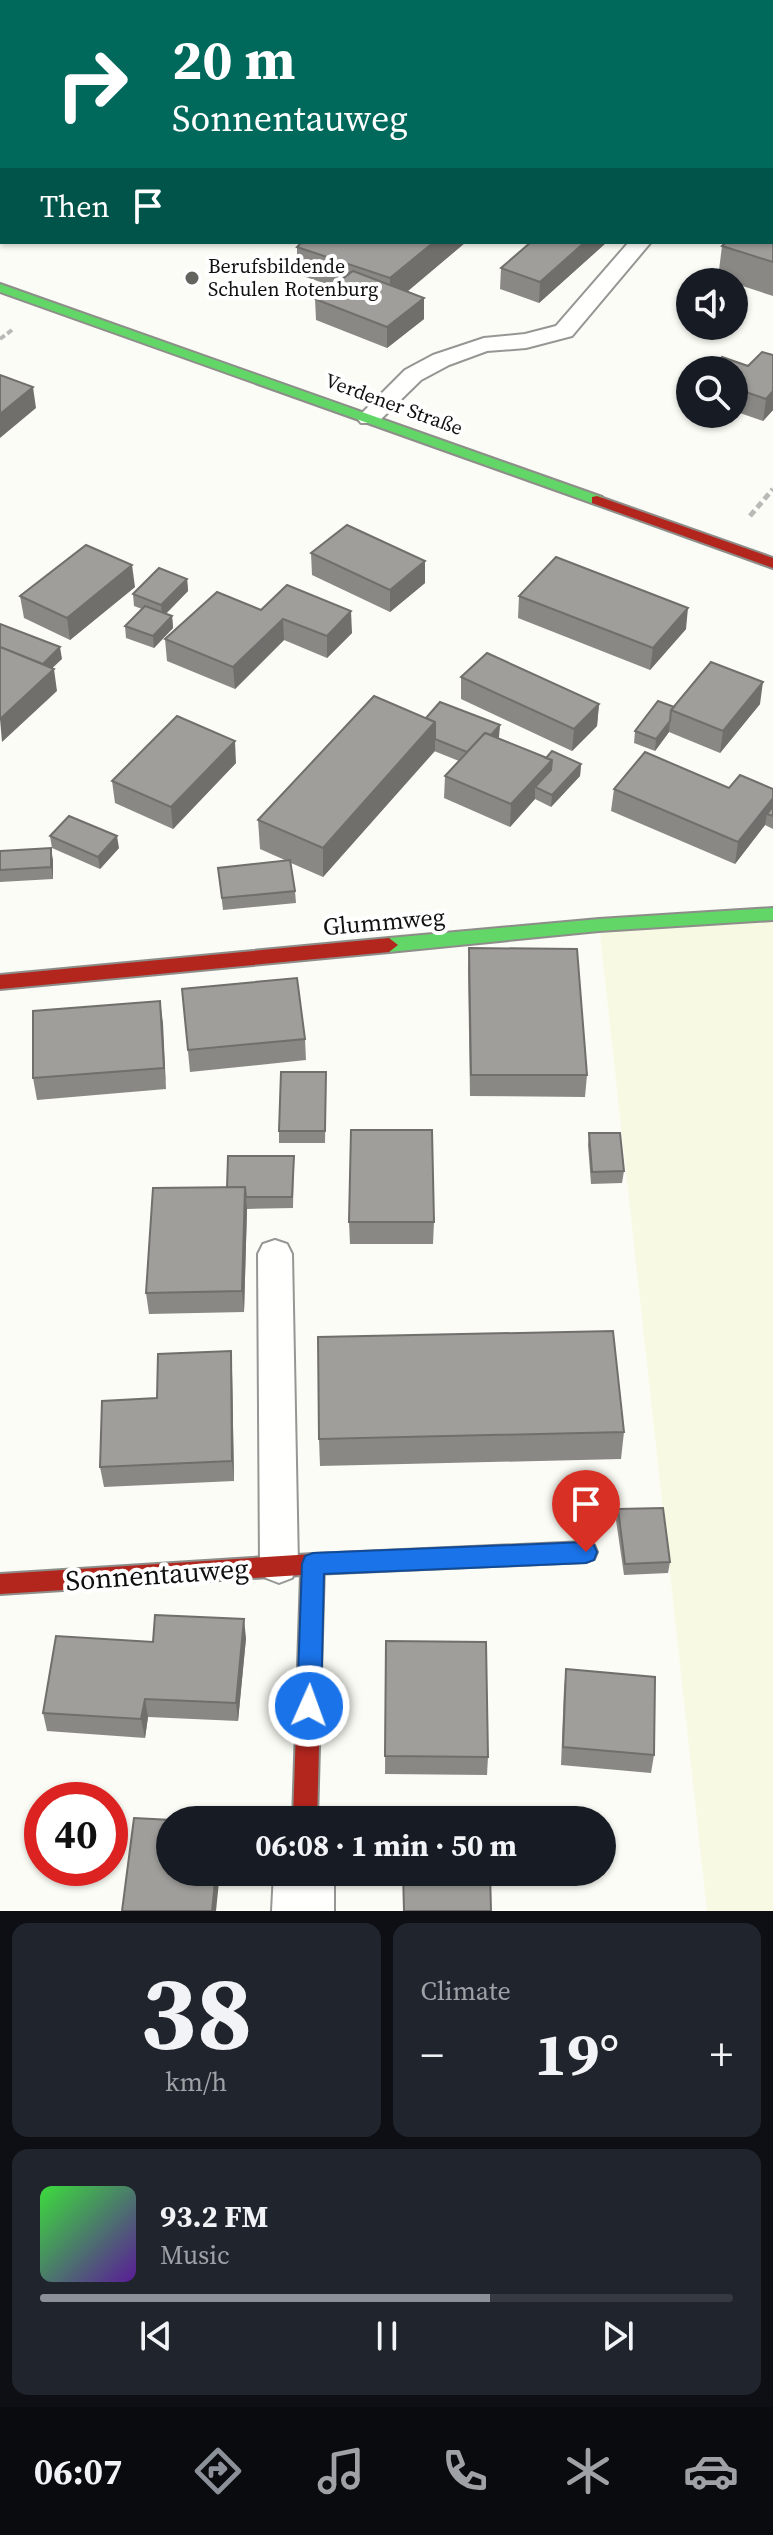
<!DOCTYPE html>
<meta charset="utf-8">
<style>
:root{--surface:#171b24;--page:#20242c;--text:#f1f3f6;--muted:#9ea1a6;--line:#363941;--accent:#8c9099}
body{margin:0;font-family:"Source Serif 4",serif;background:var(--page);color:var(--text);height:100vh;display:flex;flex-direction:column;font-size:30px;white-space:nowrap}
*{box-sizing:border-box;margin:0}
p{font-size:26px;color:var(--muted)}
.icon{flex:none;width:44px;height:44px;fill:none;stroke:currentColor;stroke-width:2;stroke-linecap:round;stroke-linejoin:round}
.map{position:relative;height:1911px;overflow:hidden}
.sheet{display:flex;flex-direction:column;gap:12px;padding:12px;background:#0d0f14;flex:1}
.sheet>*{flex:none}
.guide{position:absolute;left:0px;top:0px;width:774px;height:244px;box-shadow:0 2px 6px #0004;background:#00695c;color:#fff;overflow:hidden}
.tools{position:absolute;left:676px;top:268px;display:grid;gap:16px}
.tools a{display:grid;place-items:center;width:72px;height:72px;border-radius:50%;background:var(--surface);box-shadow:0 2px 6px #0004;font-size:40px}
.speed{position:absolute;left:24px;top:1782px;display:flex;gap:16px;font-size:40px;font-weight:700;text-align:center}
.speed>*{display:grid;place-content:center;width:104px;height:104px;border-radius:50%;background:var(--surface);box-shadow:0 2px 6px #0004;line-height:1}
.speed .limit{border:12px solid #d22;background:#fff;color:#111}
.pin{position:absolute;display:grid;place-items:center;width:68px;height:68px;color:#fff;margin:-82px -34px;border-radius:50% 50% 50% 0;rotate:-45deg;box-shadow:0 0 8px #0007}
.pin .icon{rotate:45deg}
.me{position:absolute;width:88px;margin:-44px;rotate:2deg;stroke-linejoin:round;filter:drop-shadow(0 0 6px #0008)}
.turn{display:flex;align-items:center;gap:28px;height:168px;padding:0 40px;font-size:36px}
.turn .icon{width:104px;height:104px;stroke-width:2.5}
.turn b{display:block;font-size:56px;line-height:68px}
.then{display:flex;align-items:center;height:76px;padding:0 40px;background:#0003;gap:16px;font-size:30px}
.big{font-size:60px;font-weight:700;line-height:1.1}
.sheet .tile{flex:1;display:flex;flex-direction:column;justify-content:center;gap:12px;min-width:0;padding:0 28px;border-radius:16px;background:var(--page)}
.sheet .dial{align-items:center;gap:0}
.dial b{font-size:104px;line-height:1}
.song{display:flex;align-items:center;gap:24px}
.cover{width:96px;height:96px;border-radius:12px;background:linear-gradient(135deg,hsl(120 70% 55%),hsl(270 70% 35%))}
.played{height:8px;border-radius:4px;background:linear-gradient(90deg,var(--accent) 65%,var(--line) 65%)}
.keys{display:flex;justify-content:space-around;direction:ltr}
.heat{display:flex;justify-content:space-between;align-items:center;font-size:44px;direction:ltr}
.sheet .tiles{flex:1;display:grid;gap:12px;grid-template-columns:1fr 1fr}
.tile:last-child{grid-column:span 2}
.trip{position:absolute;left:156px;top:1806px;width:460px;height:80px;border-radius:40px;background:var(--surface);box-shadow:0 2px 6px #0004;font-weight:700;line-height:80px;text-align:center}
.tab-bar{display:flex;height:128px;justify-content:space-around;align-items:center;background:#090b0e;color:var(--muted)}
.tab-bar .icon{width:56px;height:56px}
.tab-bar .active{color:var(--accent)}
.tab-bar b{font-size:36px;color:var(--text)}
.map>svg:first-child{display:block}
.farmland{fill:#f8f9e2}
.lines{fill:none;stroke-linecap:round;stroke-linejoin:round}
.lane-casing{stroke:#969694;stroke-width:4}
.street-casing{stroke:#969694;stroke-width:4}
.fast-casing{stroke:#8d8d8a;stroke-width:4}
.slow-casing{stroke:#8d8d8a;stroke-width:4}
.jam-casing{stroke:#8d8d8a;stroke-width:4}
.path-far1{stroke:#b9b9b8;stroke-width:4;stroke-dasharray:6 3;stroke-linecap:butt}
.path{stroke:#b9b9b8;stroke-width:5;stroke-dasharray:7 4;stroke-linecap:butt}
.lane{fill:#fffffe;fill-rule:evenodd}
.street{fill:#fffffe;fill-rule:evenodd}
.fast{fill:#63d668;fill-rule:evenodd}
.slow{fill:#ff974d;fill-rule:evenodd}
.jam{fill:#b3261e;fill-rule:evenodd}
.wall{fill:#8a8885}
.shaded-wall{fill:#706f6c}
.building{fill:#a09e9b;stroke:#706f6c;stroke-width:2}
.route{fill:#1a73e8;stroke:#114b97;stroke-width:2}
.poi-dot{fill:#636360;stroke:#fff;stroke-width:3}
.labels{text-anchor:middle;stroke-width:8;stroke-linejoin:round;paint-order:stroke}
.far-poi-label{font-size:20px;fill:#101010;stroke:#fff;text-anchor:start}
.far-street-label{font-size:20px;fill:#101010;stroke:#fff}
.street-label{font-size:24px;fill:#101010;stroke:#fff}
.near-street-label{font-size:28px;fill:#101010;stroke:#fff}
</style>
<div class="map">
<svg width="773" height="1911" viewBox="0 0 773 1911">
<rect width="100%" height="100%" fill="#fcfcf6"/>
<!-- farmland -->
<polygon class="farmland" points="773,914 773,1911 707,1911 599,925"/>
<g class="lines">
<defs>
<g id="lane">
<polygon points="629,242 651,242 572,336 526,348 487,351 449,365 421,380 377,423 361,423 357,418 405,370 433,355 484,338 525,334 556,326"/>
<polygon points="275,1240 287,1244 292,1254 298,1566 292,1578 279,1583 266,1578 260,1566 258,1254 263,1244"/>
</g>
<g id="street">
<rect x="0" y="147" width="2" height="18"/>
<rect x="0" y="204" width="2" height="18"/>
<polygon points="274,1872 334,1872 334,1911 272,1911"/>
</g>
<g id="fast">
<polygon points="0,284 602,497 604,500 602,503 592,503 0,292"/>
<polygon points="773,908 773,920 599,931 389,952 380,945 389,938 599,919"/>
</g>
<polygon id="slow" points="586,1542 594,1545 597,1552 594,1559 586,1562 313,1574 305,1571 302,1564 305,1557 313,1554"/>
<g id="jam">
<polygon points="597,496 773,558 773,568 592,503 592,497"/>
<polygon points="389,938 398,945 389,952 0,989 0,975"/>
<polygon points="313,1554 321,1557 324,1564 317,1820 293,1820 301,1575 0,1594 0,1574"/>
</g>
</defs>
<!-- lane casing -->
<use href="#lane" class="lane-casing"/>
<!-- street casing -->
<use href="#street" class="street-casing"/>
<!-- fast casing -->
<use href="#fast" class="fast-casing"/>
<!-- slow casing -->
<use href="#slow" class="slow-casing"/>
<!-- jam casing -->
<use href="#jam" class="jam-casing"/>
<!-- path-far1 -->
<polyline class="path-far1" points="0,339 12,330"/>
<!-- path -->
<polyline class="path" points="750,516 773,489"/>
<!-- lane -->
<use href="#lane" class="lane"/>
<!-- street -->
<use href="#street" class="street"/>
<!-- fast -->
<use href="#fast" class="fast"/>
<!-- slow -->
<use href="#slow" class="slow"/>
<!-- jam -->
<use href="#jam" class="jam"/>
</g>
<!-- wall -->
<g class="wall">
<polygon points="0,0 2,2 2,98 0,98"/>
<polygon points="773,196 773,296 718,278 722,246"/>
<polygon points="466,242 408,291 424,298 424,319 387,348 316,320 315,299 332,286 297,274 297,247"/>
<polygon points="531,242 607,242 539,303 500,289 501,268"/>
<polygon points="773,355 773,410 763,421 734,411 734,370"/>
<polygon points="311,553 425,583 390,612 312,575"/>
<polygon points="187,579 188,591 166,614 172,616 173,628 154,648 126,638 125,626 142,609 134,606 133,594"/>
<polygon points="135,587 70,640 24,618 20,596"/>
<polygon points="519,596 686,629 650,670 518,618"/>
<polygon points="261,610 352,633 327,658 284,640 235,689 167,661 165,639"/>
<polygon points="461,677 599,704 597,726 572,751 461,699"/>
<polygon points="760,704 720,753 669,732 655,751 634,743 635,731 674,707"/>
<polygon points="426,718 500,725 498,738 546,758 581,764 580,776 551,807 535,799 510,827 444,798 445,776 459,761 434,751 323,877 291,863 295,891 296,903 223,910 218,868 287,861 260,849 258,820"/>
<polygon points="236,763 173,829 115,803 112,781"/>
<polygon points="729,788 773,789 773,829 765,825 735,864 611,811 614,789"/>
<polygon points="50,836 119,848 100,869 52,848"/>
<polygon points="0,851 53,860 53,879 0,882"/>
<polygon points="469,948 587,1075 585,1097 470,1096 468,970"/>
<polygon points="182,989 305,1039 306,1060 190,1072"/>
<polygon points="160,1001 166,1089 37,1100 33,1078"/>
<polygon points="326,1083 325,1143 279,1143 279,1131"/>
<polygon points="589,1133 624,1171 622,1183 591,1184 588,1145"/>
<polygon points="294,1156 293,1208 247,1209 244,1312 149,1314 146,1293 227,1188"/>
<polygon points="349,1222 434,1222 433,1244 350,1244"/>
<polygon points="232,1371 234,1481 104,1487 100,1467 157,1398"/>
<polygon points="624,1432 621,1459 320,1466 319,1439"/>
<polygon points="618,1509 670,1562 668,1573 624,1575 616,1520"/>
<polygon points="246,1638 238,1721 148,1717 145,1738 47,1731 43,1713 153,1642"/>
<polygon points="386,1641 488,1757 487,1775 385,1774"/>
<polygon points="566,1669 654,1755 651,1773 561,1765 564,1688"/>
</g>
<!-- shaded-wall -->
<g class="shaded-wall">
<polygon points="434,242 466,242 390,306 390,278"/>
<polygon points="585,242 607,242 539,303 540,282"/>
<polygon points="424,298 424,319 387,348 387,327"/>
<polygon points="33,387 36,408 0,438 0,414"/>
<polygon points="773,391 773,410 763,421 766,399"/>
<polygon points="425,561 425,583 390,612 390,590"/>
<polygon points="132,565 135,587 70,640 67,618"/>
<polygon points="187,579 188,591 162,617 161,605"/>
<polygon points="688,608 686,629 650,670 653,648"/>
<polygon points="351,611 352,633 327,658 327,636"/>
<polygon points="172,616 173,628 154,648 153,636"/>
<polygon points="283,619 284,640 235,689 233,667"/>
<polygon points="60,647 62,659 44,676 42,665"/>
<polygon points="54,669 57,691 2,742 0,719"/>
<polygon points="763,682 760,704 720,753 723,731"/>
<polygon points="599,704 597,726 572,751 574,729"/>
<polygon points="670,721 669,732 655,751 656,739"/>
<polygon points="435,722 435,751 323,877 323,848"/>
<polygon points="500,725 499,737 474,767 474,755"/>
<polygon points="235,741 236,763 173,829 171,807"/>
<polygon points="552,760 550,782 535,787 535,799 510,827 511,804"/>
<polygon points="581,764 580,776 551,807 552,795"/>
<polygon points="773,798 773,815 767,814 765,825 735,864 738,842"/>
<polygon points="117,836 119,848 100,869 98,857"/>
<polygon points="51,848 53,860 53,879 51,867"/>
<polygon points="160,1001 163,1023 166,1089 164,1068"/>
<polygon points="245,1187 247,1209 244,1312 242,1291"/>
<polygon points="231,1351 232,1371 234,1481 232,1461"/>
<polygon points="244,1619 246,1638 238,1721 236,1703"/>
<polygon points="145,1699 148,1717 145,1738 141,1719"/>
<polygon points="216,1872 220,1872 216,1911 212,1911"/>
</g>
<!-- building -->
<g class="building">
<polygon points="0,0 370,0 371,2 2,2 2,73 0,72"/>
<polygon points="773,196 773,262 722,246 726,242 772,242"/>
<polygon points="302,242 434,242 390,278 297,247"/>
<polygon points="531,242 585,242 540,282 501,268"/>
<polygon points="353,271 424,298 387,327 315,299"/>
<polygon points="762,352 773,355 773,391 766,399 734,388 734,370 708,370 722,357 748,366"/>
<polygon points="0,375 33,387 0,414"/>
<polygon points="347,525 425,561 390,590 311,553"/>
<polygon points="86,545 132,565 67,618 20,596"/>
<polygon points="556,557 688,608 653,648 519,596"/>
<polygon points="159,568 187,579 161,605 133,594"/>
<polygon points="287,585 351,611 327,636 283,619 233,667 165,639 217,592 261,610"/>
<polygon points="145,606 172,616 153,636 125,626"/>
<polygon points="0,624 60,647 43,664 0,647"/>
<polygon points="0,647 54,669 0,719"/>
<polygon points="487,653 599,704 574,729 461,677"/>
<polygon points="711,662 763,682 723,731 671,710"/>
<polygon points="374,696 435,722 323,848 258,820"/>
<polygon points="658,701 674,707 671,710 670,721 656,739 635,731"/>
<polygon points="440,702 500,725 491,735 485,733 467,752 435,739 435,722 426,718"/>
<polygon points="177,716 235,741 171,807 112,781"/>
<polygon points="485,733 552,760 511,804 445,776"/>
<polygon points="552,751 581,764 552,795 535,787 551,770 552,760 546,758"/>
<polygon points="645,752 729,788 740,775 773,789 773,798 738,842 614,789"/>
<polygon points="773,806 773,816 767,814"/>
<polygon points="69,816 117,836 98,857 50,836"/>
<polygon points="51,848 51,867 0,870 0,851"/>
<polygon points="290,860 295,891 222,898 218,868"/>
<polygon points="469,948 577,949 587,1075 471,1075"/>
<polygon points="297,978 305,1039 188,1050 182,989"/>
<polygon points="160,1001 164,1068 33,1078 33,1011"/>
<polygon points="281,1072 326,1072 325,1131 279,1131"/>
<polygon points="351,1130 432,1130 434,1222 349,1222"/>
<polygon points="589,1133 620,1133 624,1171 592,1172"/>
<polygon points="228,1156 294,1156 292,1197 246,1197 245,1187 227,1188"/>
<polygon points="245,1187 242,1291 146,1293 153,1188"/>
<polygon points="613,1331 624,1432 319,1439 318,1337"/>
<polygon points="231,1351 232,1461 100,1467 102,1401 157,1398 158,1354"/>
<polygon points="663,1508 670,1562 625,1564 618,1509"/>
<polygon points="155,1615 244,1619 236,1703 145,1699 141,1719 43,1713 56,1636 153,1642"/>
<polygon points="386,1641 486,1642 488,1757 385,1756"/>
<polygon points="566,1669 655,1677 654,1755 563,1747"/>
<polygon points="134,1818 171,1820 170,1872 216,1872 212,1911 122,1911"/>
<polygon points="403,1872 490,1872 491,1911 404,1911"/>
</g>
<!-- route -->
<polygon class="route" points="586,1542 594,1545 597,1552 594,1560 586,1563 324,1574 321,1706 317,1714 309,1718 301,1714 297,1706 302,1564 305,1556 313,1553"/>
<!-- markers -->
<circle class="poi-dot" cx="192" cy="278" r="8"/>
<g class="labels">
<!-- far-poi labels -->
<g class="far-poi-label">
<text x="208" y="273">Berufsbildende<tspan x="208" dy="23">Schulen Rotenburg</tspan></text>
</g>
<!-- far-street labels -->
<g class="far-street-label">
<text transform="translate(394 404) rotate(20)" y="7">Verdener Straße</text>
</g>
<!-- street labels -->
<g class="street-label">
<text transform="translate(384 922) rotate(-5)" y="8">Glummweg</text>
</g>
<!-- near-street labels -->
<g class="near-street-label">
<text transform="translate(157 1574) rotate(-4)" y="10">Sonnentauweg</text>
</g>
</g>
</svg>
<div class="tools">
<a><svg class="icon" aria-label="sound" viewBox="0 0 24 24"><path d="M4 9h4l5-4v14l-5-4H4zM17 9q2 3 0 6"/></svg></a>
<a><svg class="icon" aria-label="search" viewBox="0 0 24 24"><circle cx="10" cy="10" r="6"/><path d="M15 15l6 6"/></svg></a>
</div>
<div class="speed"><div class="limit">40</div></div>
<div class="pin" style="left:586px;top:1552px;background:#d93025"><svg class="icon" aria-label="arrive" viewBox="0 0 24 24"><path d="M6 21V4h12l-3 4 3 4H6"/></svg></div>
<svg class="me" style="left:309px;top:1706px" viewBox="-20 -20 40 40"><circle r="17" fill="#1a73e8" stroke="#fff" stroke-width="3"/><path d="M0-11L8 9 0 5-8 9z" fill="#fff"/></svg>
<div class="trip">06:08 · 1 min · 50 m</div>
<div class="guide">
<div class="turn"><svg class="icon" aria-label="right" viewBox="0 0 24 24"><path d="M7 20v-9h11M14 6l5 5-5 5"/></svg><div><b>20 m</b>Sonnentauweg</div></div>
<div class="then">Then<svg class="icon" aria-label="arrive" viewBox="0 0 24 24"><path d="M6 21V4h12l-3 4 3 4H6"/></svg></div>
</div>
</div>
<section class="sheet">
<div class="tiles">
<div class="tile dial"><b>38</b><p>km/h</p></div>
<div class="tile"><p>Climate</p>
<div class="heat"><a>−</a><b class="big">19°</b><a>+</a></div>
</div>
<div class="tile">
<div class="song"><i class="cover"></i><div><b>93.2 FM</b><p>Music</p></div></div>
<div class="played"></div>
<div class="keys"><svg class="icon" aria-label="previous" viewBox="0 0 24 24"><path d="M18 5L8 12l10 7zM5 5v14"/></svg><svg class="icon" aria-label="pause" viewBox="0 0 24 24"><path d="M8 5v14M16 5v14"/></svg><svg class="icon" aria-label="next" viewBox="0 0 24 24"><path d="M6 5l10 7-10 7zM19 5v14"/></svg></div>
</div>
</div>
</section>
<nav class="tab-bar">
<b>06:07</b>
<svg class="icon active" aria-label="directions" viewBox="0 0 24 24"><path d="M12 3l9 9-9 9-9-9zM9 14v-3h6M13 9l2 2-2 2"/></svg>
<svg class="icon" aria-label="music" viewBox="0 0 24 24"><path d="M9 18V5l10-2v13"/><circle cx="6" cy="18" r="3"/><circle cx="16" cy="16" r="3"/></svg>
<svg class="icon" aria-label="phone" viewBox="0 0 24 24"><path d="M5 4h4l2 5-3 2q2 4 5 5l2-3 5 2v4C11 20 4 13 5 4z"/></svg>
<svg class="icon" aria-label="climate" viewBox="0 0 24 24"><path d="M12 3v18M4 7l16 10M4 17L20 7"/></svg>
<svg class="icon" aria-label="car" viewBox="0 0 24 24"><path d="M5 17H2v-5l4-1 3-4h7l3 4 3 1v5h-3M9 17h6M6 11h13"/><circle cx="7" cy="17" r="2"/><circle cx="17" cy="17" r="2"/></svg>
</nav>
